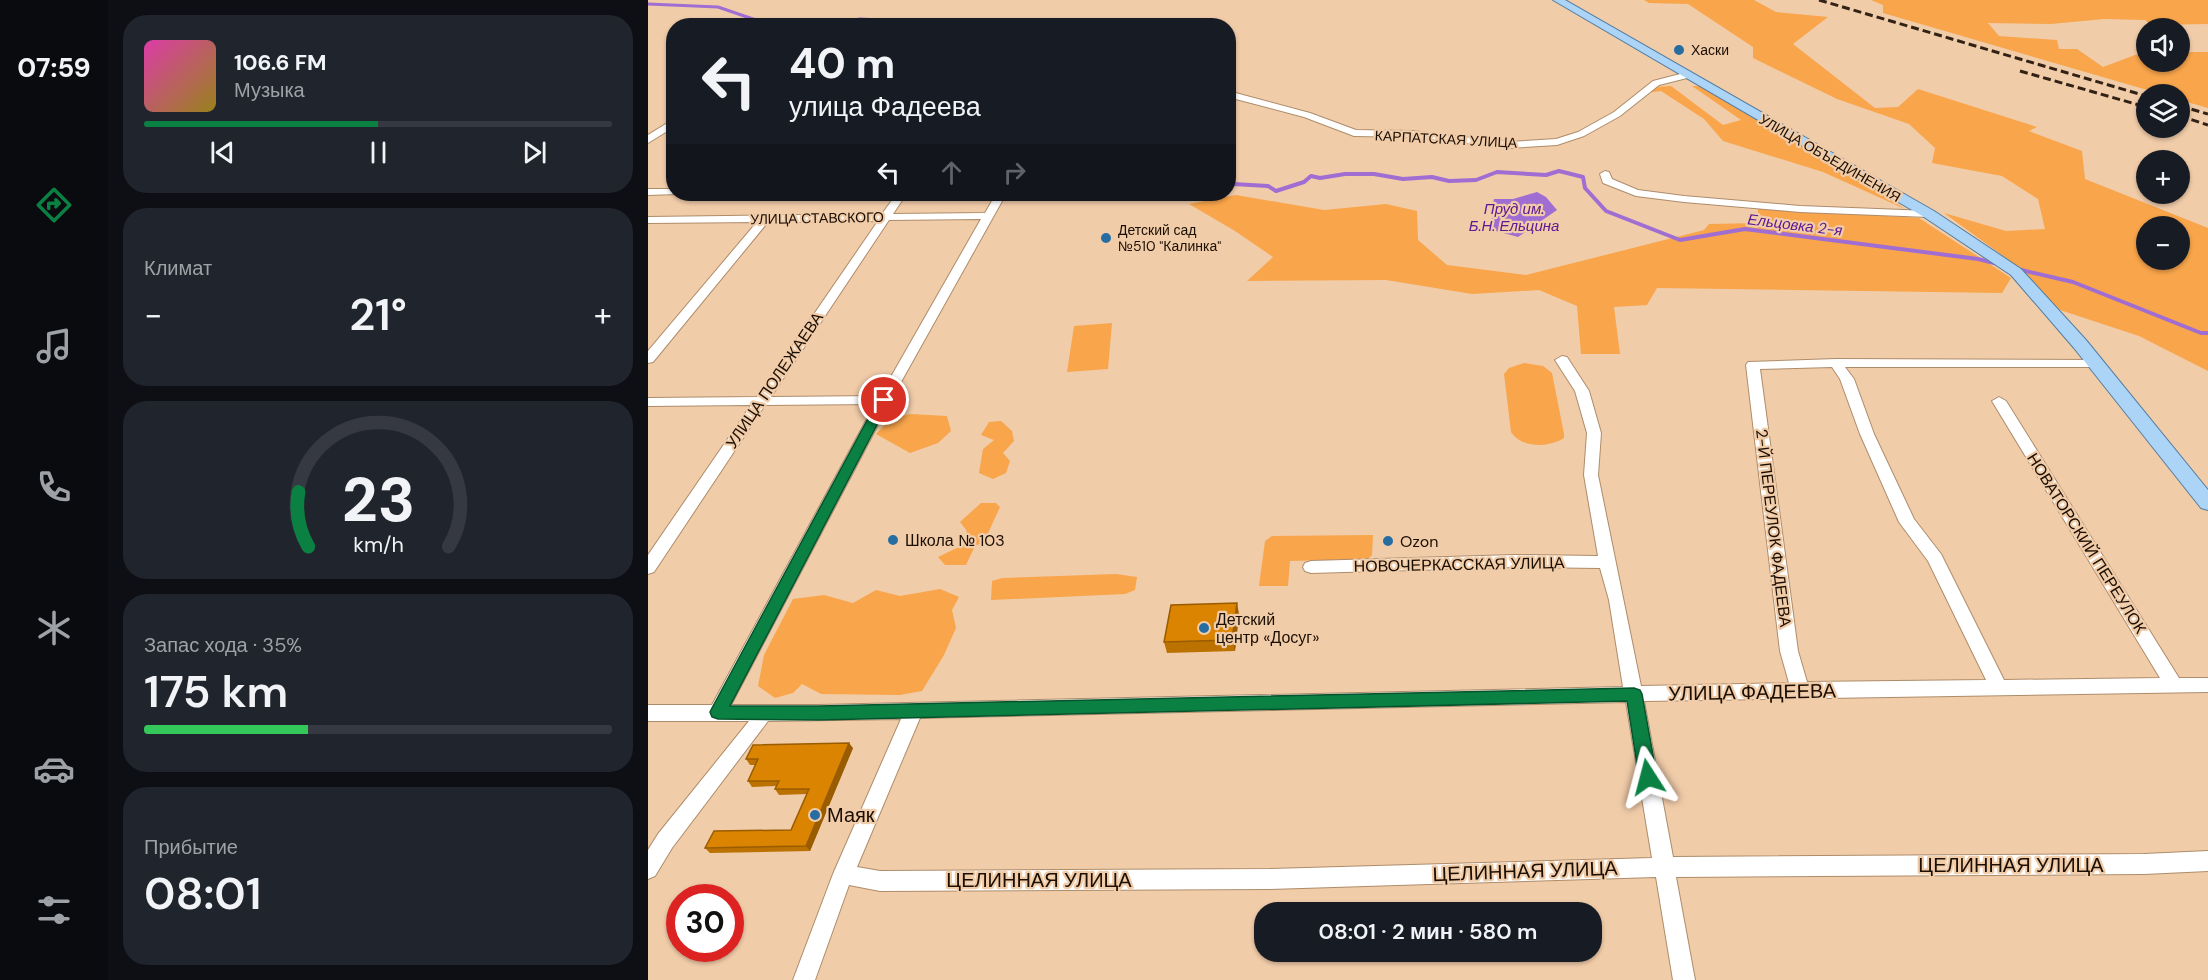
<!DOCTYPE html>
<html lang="ru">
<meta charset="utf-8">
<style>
:root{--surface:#171b24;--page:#20242c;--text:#f1f3f6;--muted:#9ea1a6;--line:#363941;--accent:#0b8043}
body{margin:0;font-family:"DM Sans",sans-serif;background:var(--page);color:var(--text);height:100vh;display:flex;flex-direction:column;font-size:22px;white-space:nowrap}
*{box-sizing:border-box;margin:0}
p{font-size:20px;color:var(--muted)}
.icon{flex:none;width:33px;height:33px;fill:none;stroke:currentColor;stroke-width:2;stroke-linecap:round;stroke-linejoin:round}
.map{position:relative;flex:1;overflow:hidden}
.sheet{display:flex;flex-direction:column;gap:15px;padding:15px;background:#0d0f14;width:540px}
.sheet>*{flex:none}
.guide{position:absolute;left:18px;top:18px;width:570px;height:183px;border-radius:24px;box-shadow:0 2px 4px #0004;background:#171b24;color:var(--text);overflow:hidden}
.fabs{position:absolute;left:1488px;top:18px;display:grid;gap:12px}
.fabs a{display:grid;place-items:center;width:54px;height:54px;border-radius:50%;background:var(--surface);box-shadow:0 2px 4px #0004;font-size:30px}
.speed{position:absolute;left:18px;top:884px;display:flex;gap:12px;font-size:30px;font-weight:700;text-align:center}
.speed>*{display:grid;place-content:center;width:78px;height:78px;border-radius:50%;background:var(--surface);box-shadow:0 2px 4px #0004;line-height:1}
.speed .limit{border:9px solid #d22;background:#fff;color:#111}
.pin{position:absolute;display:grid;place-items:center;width:51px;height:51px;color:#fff;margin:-26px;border:3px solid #fff;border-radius:50%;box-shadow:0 2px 6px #0007}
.me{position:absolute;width:66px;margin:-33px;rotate:351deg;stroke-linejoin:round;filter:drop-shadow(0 0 4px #0008)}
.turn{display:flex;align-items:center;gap:21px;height:126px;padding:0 24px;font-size:27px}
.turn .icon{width:78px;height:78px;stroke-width:2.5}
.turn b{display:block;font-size:42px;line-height:51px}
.lanes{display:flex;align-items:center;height:57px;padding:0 24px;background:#0003;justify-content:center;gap:30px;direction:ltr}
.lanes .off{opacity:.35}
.big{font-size:45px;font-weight:600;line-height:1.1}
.sheet .widget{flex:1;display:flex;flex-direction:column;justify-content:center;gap:9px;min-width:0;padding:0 21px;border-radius:24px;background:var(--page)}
.sheet .dial{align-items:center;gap:0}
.dial svg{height:156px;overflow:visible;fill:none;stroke:var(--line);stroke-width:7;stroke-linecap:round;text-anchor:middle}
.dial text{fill:var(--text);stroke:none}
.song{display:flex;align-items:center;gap:18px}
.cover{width:72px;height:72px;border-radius:9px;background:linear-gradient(135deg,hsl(320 70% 55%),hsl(50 70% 35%))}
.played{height:6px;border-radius:3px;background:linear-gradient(90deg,var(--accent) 50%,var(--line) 50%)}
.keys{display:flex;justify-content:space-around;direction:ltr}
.heat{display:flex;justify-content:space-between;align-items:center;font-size:33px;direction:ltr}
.charge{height:9px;border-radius:4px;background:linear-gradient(90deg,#34c759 35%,var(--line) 0)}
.trip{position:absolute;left:606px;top:902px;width:348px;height:60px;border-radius:24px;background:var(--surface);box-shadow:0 2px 4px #0004;font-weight:600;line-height:60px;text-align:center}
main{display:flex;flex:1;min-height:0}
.dock{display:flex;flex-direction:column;width:108px;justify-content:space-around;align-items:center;background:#090b0e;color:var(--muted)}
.dock .icon{width:42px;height:42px}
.dock .selected{color:var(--accent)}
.dock b{font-size:27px;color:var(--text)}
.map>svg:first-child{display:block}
.green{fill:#f8a54b;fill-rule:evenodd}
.water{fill:#a06dd2}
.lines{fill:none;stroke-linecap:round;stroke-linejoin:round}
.stream-far1{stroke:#a06dd2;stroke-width:3}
.stream{stroke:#a06dd2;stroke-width:4}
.minor-casing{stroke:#ae8c6a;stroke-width:2}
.major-casing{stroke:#547c9e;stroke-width:2}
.minor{fill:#fff;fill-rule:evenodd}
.major{fill:#abd4f7;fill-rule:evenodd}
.rail{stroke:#322215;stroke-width:3;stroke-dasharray:8 4;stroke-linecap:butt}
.wall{fill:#bb7201}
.shaded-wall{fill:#995c01}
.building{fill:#da8401;stroke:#995c01;stroke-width:1.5}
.route{fill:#0b8043;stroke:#07532c;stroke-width:1.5}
.poi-dot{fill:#286da2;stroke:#f1cca9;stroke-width:2}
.labels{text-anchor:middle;stroke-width:4.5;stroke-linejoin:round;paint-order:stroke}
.far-poi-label{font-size:14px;fill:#1b0e03;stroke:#f1cca9;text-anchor:start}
.far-street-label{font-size:14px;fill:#1b0e03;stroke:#f1cca9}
.far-water-label{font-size:15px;font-style:italic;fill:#601994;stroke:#f1cca9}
.street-label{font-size:16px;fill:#1b0e03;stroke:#f1cca9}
.poi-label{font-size:16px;fill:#1b0e03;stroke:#f1cca9;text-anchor:start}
.near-street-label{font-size:20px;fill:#1b0e03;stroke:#f1cca9}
.near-poi-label{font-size:20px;fill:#1b0e03;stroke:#f1cca9;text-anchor:start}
</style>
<main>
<nav class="dock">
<b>07:59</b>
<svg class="icon selected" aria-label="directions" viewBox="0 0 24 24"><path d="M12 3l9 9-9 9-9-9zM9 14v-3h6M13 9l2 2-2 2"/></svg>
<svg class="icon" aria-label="music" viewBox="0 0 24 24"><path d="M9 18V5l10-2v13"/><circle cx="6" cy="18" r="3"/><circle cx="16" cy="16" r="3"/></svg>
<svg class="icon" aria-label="phone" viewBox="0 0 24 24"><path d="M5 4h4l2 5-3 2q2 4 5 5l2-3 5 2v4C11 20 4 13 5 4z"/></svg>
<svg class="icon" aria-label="climate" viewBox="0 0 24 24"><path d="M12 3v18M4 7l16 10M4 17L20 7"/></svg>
<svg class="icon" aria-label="car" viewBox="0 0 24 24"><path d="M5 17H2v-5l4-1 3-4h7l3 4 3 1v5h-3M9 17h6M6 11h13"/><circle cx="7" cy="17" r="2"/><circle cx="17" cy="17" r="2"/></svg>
<svg class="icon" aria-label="filters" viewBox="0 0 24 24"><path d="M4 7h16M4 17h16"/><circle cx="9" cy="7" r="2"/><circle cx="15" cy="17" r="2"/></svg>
</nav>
<section class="sheet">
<div class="widget">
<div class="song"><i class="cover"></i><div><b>106.6 FM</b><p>Музыка</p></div></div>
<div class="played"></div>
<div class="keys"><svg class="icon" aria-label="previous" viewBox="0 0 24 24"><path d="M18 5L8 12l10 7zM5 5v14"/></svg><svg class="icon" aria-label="pause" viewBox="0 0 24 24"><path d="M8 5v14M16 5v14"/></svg><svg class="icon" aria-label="next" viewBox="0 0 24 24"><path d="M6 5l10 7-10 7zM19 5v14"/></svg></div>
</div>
<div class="widget"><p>Климат</p>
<div class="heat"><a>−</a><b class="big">21°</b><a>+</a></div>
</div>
<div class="widget dial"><svg viewBox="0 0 100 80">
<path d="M14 69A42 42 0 1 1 86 69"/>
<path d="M14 69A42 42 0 0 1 9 41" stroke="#0b8043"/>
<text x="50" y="56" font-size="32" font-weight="700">23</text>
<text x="50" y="72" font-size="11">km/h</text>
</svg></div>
<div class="widget"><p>Запас хода · 35%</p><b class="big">175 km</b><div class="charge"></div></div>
<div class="widget"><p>Прибытие</p><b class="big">08:01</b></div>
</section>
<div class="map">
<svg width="1560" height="980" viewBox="0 0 1560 980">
<rect width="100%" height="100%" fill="#f1cca9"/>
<!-- green -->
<g class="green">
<path d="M996 0H1106L1128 12 1180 17 1145 44 1227 108 1250 107 1270 89 1389 127 1381 131 1434 151 1437 179 1560 228V371L1491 336 1412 310 1362 261 1296 213 1358 231 1397 229 1390 199 1354 176 1284 163 1287 148 1261 124 1189 99 1105 58V47L1040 4 1001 3ZM1498 226H1532V260H1498Z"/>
<polygon points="1223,0 1560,0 1560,24 1503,25 1497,20 1456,19 1403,24 1340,23 1351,36 1409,40 1411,49 1429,49 1455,67 1487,55 1498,54 1498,62 1532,62 1532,52 1560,52 1560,108 1532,100 1532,94 1513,94 1235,13 1235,5"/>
<polygon points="1023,86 1075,125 1093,120 1044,86 1052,86 1190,166 1257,209 1175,172 1075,141 1056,119 1013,91 998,93 1006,87"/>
<polygon points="588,195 676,210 738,204 769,211 770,240 799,265 878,275 1056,230 1061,224 1110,223 1110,208 1271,218 1363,278 1354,293 1009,288 999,305 966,307 972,354 933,354 929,306 891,290 824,294 738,280 599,281 625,257 587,231 541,204"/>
<polygon points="464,323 460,369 419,372 426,326"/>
<path d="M876 363 895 366 904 373 916 434V438C901 448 873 448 863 432L856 374 861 368Z"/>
<polygon points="262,414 299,416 303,431 290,443 262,453 228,434 242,419"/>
<polygon points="353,421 364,431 366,441 355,453 362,461 358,473 345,479 331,473 335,449 346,440 333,435 341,422"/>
<polygon points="333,503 348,503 352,507 336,542 327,546 318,565 297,565 290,557 313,546 319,531 312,522"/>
<polygon points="725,535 724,555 720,559 642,561 640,586 611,586 617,541 624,536"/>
<polygon points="468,574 489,577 487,590 477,594 343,600 344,581 354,578"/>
<polygon points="292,589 311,597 304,610 308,628 296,655 274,691 252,695 173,694 154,684 145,693 127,698 110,686 116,655 145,599 176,595 205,603 228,590 252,596"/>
</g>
<!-- water -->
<polygon class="water" points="889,192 898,197 909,210 870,237 848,231 842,223 846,213 844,208 846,199 865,199"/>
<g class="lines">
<!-- stream-far1 -->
<g class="stream-far1">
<polyline points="0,4 70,7 105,19 151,26"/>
<polyline points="169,26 212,19 285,23 296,26"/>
</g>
<!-- stream -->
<g class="stream">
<polyline points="580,179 585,184 620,186 628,191 656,182 663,176 672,178 697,174 726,174 755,179 784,177 801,181 828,180 849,172 898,175 911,171 935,177 937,188 958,211 1032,240 1097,229 1330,259 1350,264"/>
<polyline points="1369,269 1425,282 1553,333 1560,333"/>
</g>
<defs>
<g id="minor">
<polygon points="1040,72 1044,75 1043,77 1011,85 972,116 936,136 909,145 861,148 764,137 706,136 656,117 580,97 580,91 662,113 708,130 764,131 861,142 908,139 930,132 966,112 1005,81"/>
<polygon points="26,119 26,127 0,143 0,135"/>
<polygon points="957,171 961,172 964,179 990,190 1036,196 1152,206 1281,211 1286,214 1281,217 1152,212 1036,202 988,196 955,183 952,174"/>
<polygon points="0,189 26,189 26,194 30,194 0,195"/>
<path d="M246 194H256L257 196 245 214 337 213 348 194H358L243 400 83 705H171L975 687 961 600 952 568 867 567 663 573 657 571 655 567 657 563 663 561 867 555 950 556 936 475 939 433 927 391 907 360 914 356 919 357 941 391 953 433 950 475 993 686 1141 683 1132 651 1098 365 1100 362 1188 359 1447 360 1454 364 1452 367H1197L1206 379 1226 434 1266 519 1293 554 1356 680 1512 678 1344 401 1351 397 1358 401 1531 678H1560V692L996 701 1025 857 1496 854 1560 851V871L1496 874 1028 877 1047 980H1025L1008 877 622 889 232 891 201 885 167 980H145L185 874 253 719 120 721 24 848 7 876 0 879V850L10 834 101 721H0V705H64L227 404 117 405 6 572 0 574V555L103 405 0 406V398L109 397 230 221 120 222 5 362 0 363V351L109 222 0 223V217L234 214 247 196ZM333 219 232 396 123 397 241 220ZM1184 367 1192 379 1212 434 1251 522 1280 561 1338 680 1159 682 1150 651 1112 369ZM978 702 1004 858 622 869 232 871 209 867 272 718Z"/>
</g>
<polygon id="major" points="905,0 917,0 1286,211 1373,269 1438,340 1560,490 1560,510 1553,508 1426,348 1363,275 1276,217"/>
</defs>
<!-- minor casing -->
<use href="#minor" class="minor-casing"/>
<!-- major casing -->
<use href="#major" class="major-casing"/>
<!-- minor -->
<use href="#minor" class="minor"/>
<!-- major -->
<use href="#major" class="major"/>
<!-- rail -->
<g class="rail">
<polyline points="1171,0 1498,96"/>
<polyline points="1372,71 1498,107"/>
<polyline points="1532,106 1560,114"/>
<polyline points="1532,116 1560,125"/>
</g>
</g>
<!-- wall -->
<g class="wall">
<polygon points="591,614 587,651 519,653 516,642"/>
<polygon points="205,748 162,851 62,853 57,848 143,830 159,794 131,795 127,789 129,786 104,787 100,781 108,765 102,765 98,759"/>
</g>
<!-- shaded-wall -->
<g class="shaded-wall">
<polygon points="589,603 591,614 587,651 584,640"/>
<polygon points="201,743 205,748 162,851 158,846"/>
</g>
<!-- building -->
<g class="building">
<polygon points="589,603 584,640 516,642 523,605"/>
<polygon points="201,743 158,846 57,848 66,831 143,830 161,789 127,789 131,781 100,781 110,759 98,759 105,745"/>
</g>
<!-- route -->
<polygon class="route" points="236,396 242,400 82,706 171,706 986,688 992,690 994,694 1009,777 1006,783 1000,785 994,783 991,777 979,701 171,720 70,719 64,717 62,712 64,708 230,400"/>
<!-- markers -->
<g class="poi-dot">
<circle cx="1031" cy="50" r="6"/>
<circle cx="458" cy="238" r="6"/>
<circle cx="245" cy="540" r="6"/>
<circle cx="740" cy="541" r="6"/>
<circle cx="556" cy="628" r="6"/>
<circle cx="167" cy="815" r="6"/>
</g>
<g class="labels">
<!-- far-poi labels -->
<g class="far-poi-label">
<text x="1043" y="55">Хаски</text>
<text x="470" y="235">Детский сад<tspan x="470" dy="16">№510 "Калинка"</tspan></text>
</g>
<!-- far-street labels -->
<g class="far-street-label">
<text transform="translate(798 139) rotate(3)" y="5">КАРПАТСКАЯ УЛИЦА</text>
<text transform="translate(1182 158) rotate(30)" y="5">УЛИЦА ОБЪЕДИНЕНИЯ</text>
<text transform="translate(169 218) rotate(-1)" y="5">УЛИЦА СТАВСКОГО</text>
</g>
<!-- far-water labels -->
<g class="far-water-label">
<text x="866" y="214">Пруд им.<tspan x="866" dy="17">Б.Н. Ельцина</tspan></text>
<text transform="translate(1147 225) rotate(7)" y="5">Ельцовка 2-я</text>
</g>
<!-- street labels -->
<g class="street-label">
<text transform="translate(126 380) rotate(-56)" y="6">УЛИЦА ПОЛЕЖАЕВА</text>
<text transform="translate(1126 528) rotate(83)" y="6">2-Й ПЕРЕУЛОК ФАДЕЕВА</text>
<text transform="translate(1439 543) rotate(58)" y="6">НОВАТОРСКИЙ ПЕРЕУЛОК</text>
<text transform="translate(811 564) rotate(-1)" y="6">НОВОЧЕРКАССКАЯ УЛИЦА</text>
</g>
<!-- poi labels -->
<g class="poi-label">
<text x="257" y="546">Школа № 103</text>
<text x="752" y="547">Ozon</text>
<text x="568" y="625">Детский<tspan x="568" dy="18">центр «Досуг»</tspan></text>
</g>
<!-- near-street labels -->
<g class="near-street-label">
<text transform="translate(1104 692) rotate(-1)" y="7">УЛИЦА ФАДЕЕВА</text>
<text x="1363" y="872">ЦЕЛИННАЯ УЛИЦА</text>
<text transform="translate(877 871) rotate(-2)" y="7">ЦЕЛИННАЯ УЛИЦА</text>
<text x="391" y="887">ЦЕЛИННАЯ УЛИЦА</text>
</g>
<!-- near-poi labels -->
<g class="near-poi-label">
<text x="179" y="822">Маяк</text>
</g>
</g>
</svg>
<div class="fabs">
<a><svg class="icon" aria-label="sound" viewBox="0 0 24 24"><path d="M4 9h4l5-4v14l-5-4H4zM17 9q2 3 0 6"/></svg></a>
<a><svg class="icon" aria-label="layers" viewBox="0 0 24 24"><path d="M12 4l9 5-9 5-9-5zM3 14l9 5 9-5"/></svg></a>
<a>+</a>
<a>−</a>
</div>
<div class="speed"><div class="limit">30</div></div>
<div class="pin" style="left:236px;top:400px;background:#d93025"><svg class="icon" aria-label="arrive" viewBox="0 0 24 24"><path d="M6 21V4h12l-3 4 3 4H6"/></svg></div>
<svg class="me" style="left:1000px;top:777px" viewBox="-20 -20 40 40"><path d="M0-17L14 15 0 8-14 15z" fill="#0b8043" stroke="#fff" stroke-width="4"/></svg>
<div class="trip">08:01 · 2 мин · 580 m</div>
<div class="guide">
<div class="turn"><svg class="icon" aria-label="left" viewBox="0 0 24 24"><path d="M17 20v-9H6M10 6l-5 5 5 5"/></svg><div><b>40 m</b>улица Фадеева</div></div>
<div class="lanes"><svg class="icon" aria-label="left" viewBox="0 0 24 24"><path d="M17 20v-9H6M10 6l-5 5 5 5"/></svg><svg class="icon off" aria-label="ahead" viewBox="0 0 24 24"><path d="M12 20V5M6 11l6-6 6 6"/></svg><svg class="icon off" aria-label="right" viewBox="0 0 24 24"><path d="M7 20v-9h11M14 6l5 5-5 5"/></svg></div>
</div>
</div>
</main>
